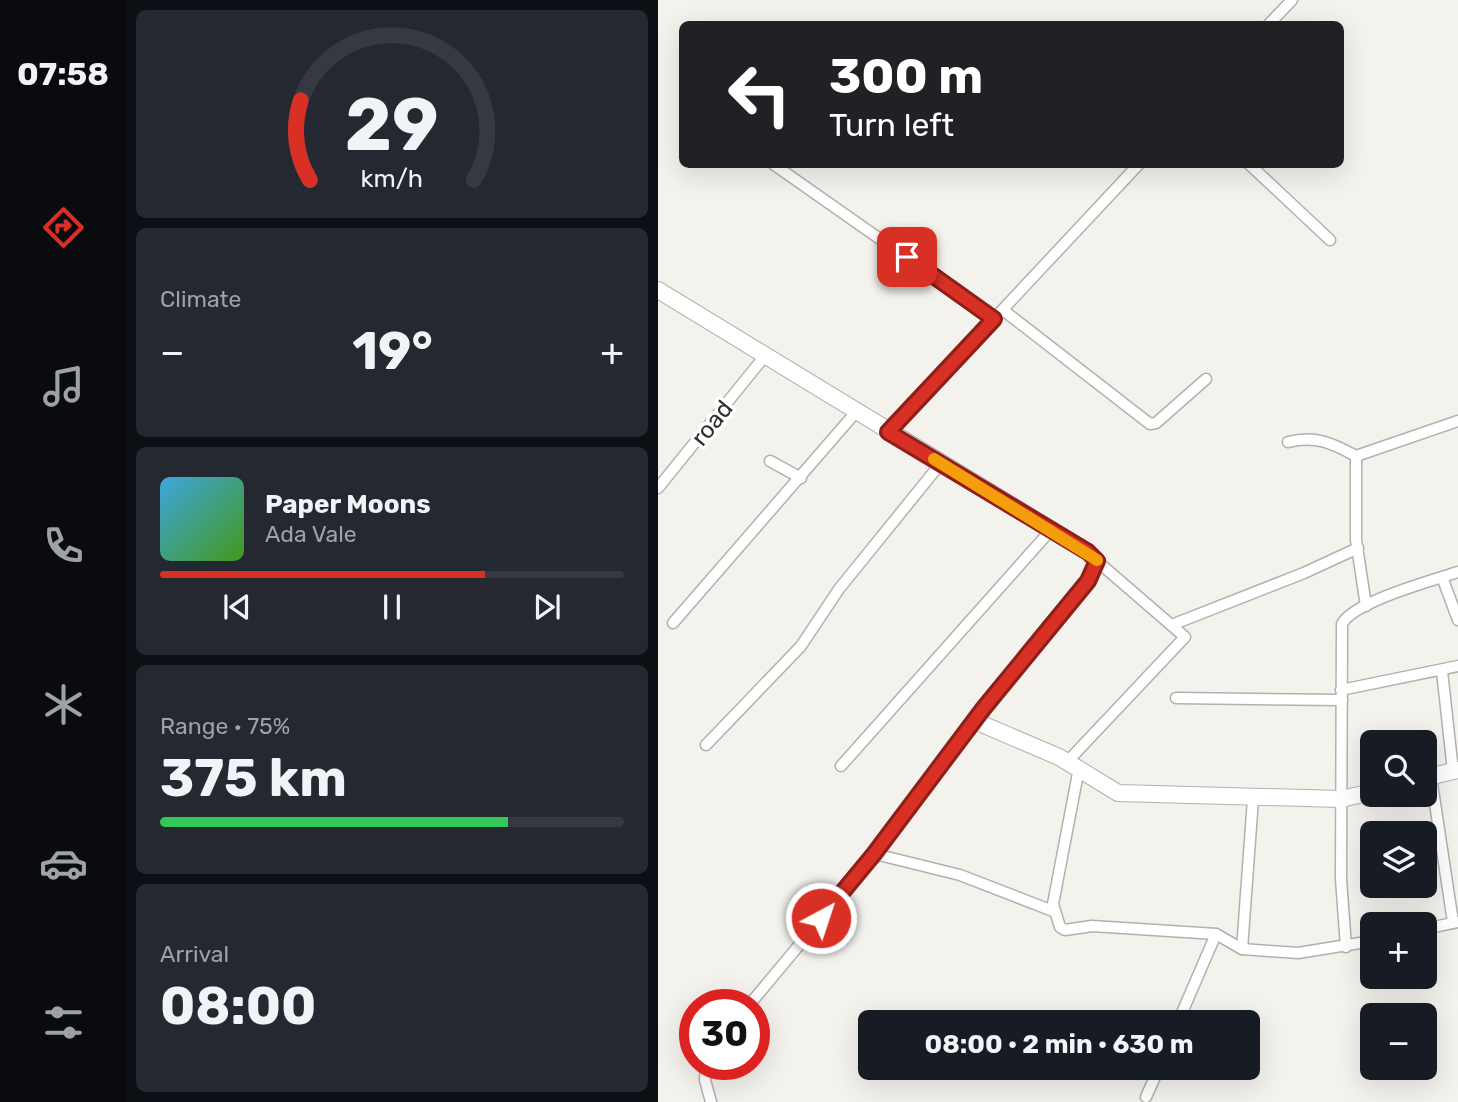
<!DOCTYPE html>
<meta charset="utf-8">
<style>
:root{--surface:#171b24;--page:#242831;--text:#f1f3f6;--muted:#9ea1a6;--line:#363941;--accent:#d93025}
body{margin:0;font-family:Rubik,sans-serif;background:var(--page);color:var(--text);height:100vh;display:flex;flex-direction:column;font-size:26px;white-space:nowrap}
*{box-sizing:border-box;margin:0}
p{font-size:23px;color:var(--muted)}
.icon{flex:none;width:38px;height:38px;fill:none;stroke:currentColor;stroke-width:2;stroke-linecap:round;stroke-linejoin:round}
.map{position:relative;flex:1;overflow:hidden}
.side{display:flex;flex-direction:column;gap:10px;padding:10px;background:#0d0f14;width:532px}
.side>*{flex:none}
.banner{position:absolute;left:21px;top:21px;width:665px;height:147px;border-radius:10px;box-shadow:0 7px 28px #0002;background:#202124;color:#fff;overflow:hidden}
.buttons{position:absolute;left:702px;top:730px;display:grid;gap:14px}
.buttons a{display:grid;place-items:center;width:77px;height:77px;border-radius:10px;background:var(--surface);box-shadow:0 7px 28px #0002;font-size:35px}
.speed{position:absolute;left:21px;top:989px;display:flex;gap:14px;font-size:35px;font-weight:700;text-align:center}
.speed>*{display:grid;place-content:center;width:91px;height:91px;border-radius:50%;background:var(--surface);box-shadow:0 7px 28px #0002;line-height:1}
.speed .limit{border:10px solid #d22;background:#fff;color:#111}
.pin{position:absolute;display:grid;place-items:center;width:60px;height:60px;color:#fff;margin:-30px;border-radius:14px;box-shadow:0 4px 10px #0006}
.me{position:absolute;width:77px;margin:-38px;rotate:40deg;stroke-linejoin:round;filter:drop-shadow(0 0 5px #0008)}
.turn{display:flex;align-items:center;gap:24px;height:147px;padding:0 35px;font-size:32px}
.turn .icon{width:91px;height:91px;stroke-width:2.5}
.turn b{display:block;font-size:49px;line-height:60px}
.big{font-size:52px;font-weight:700;line-height:1.1}
.side .card{flex:1;display:flex;flex-direction:column;justify-content:center;gap:10px;min-width:0;padding:0 24px;border-radius:10px;background:var(--page)}
.side .dial{align-items:center;gap:0}
.dial svg{height:182px;overflow:visible;fill:none;stroke:var(--line);stroke-width:7;stroke-linecap:round;text-anchor:middle}
.dial text{fill:var(--text);stroke:none}
.song{display:flex;align-items:center;gap:21px}
.cover{width:84px;height:84px;border-radius:10px;background:linear-gradient(135deg,hsl(200 70% 55%),hsl(100 70% 35%))}
.played{height:7px;border-radius:4px;background:linear-gradient(90deg,var(--accent) 70%,var(--line) 70%)}
.keys{display:flex;justify-content:space-around;direction:ltr}
.heat{display:flex;justify-content:space-between;align-items:center;font-size:38px;direction:ltr}
.charge{height:10px;border-radius:5px;background:linear-gradient(90deg,#34c759 75%,var(--line) 0)}
.trip{position:absolute;left:200px;top:1010px;width:402px;height:70px;border-radius:10px;background:var(--surface);box-shadow:0 7px 28px #0002;font-weight:700;line-height:70px;text-align:center}
main{display:flex;flex:1;min-height:0}
.dock{display:flex;flex-direction:column;width:126px;justify-content:space-around;align-items:center;background:#090b0e;color:var(--muted)}
.dock .icon{width:49px;height:49px}
.dock .current{color:var(--accent)}
.dock b{font-size:32px;color:var(--text)}
.map>svg:first-child{display:block}
.lines{fill:none;stroke-linecap:round;stroke-linejoin:round}
.street-casing{stroke:#b3b1ad;stroke-width:13}
.secondary-casing{stroke:#b3b1ad;stroke-width:18}
.street{stroke:#fff;stroke-width:10}
.secondary{stroke:#fff;stroke-width:16}
.route-casing{stroke:#8d1f18;stroke-width:18}
.route{stroke:#d93025;stroke-width:12}
.slow{stroke:#f59e0b;stroke-width:12}
.labels{text-anchor:middle;stroke-width:7;stroke-linejoin:round;paint-order:stroke}
.street-label{font-size:24px;fill:#302f2e;stroke:#fff}
</style>
<main>
<nav class="dock">
<b>07:58</b>
<svg class="icon current" aria-label="directions" viewBox="0 0 24 24"><path d="M12 3l9 9-9 9-9-9zM9 14v-3h6M13 9l2 2-2 2"/></svg>
<svg class="icon" aria-label="music" viewBox="0 0 24 24"><path d="M9 18V5l10-2v13"/><circle cx="6" cy="18" r="3"/><circle cx="16" cy="16" r="3"/></svg>
<svg class="icon" aria-label="phone" viewBox="0 0 24 24"><path d="M5 4h4l2 5-3 2q2 4 5 5l2-3 5 2v4C11 20 4 13 5 4z"/></svg>
<svg class="icon" aria-label="climate" viewBox="0 0 24 24"><path d="M12 3v18M4 7l16 10M4 17L20 7"/></svg>
<svg class="icon" aria-label="car" viewBox="0 0 24 24"><path d="M5 17H2v-5l4-1 3-4h7l3 4 3 1v5h-3M9 17h6M6 11h13"/><circle cx="7" cy="17" r="2"/><circle cx="17" cy="17" r="2"/></svg>
<svg class="icon" aria-label="filters" viewBox="0 0 24 24"><path d="M4 7h16M4 17h16"/><circle cx="9" cy="7" r="2"/><circle cx="15" cy="17" r="2"/></svg>
</nav>
<section class="side">
<div class="card dial"><svg viewBox="0 0 100 80">
<path d="M14 69A42 42 0 1 1 86 69"/>
<path d="M14 69A42 42 0 0 1 10 34" stroke="#d93025"/>
<text x="50" y="56" font-size="32" font-weight="700">29</text>
<text x="50" y="72" font-size="11">km/h</text>
</svg></div>
<div class="card"><p>Climate</p>
<div class="heat"><a>−</a><b class="big">19°</b><a>+</a></div>
</div>
<div class="card">
<div class="song"><i class="cover"></i><div><b>Paper Moons</b><p>Ada Vale</p></div></div>
<div class="played"></div>
<div class="keys"><svg class="icon" aria-label="previous" viewBox="0 0 24 24"><path d="M18 5L8 12l10 7zM5 5v14"/></svg><svg class="icon" aria-label="pause" viewBox="0 0 24 24"><path d="M8 5v14M16 5v14"/></svg><svg class="icon" aria-label="next" viewBox="0 0 24 24"><path d="M6 5l10 7-10 7zM19 5v14"/></svg></div>
</div>
<div class="card"><p>Range · 75%</p><b class="big">375 km</b><div class="charge"></div></div>
<div class="card"><p>Arrival</p><b class="big">08:00</b></div>
</section>
<div class="map">
<svg width="800" height="1102" viewBox="0 0 800 1102">
<rect width="100%" height="100%" fill="#f4f2ed"/>
<g class="lines">
<defs>
<g id="street">
<polyline points="611,24 634,0"/>
<polyline points="115,164 336,319"/>
<polyline points="591,164 672,240"/>
<polyline points="345,310 492,424 498,423 548,379"/>
<polyline points="230,432 481,164"/>
<path d="M630 442C657 435 674 443 698 456"/>
<polyline points="112,461 143,478"/>
<polyline points="0,488 106,357"/>
<polyline points="784,577 800,620"/>
<polyline points="708,606 698,540 698,456 800,421"/>
<polyline points="15,623 198,412"/>
<polyline points="516,624 646,573 700,548"/>
<polyline points="784,671 795,771"/>
<polyline points="683,690 800,666"/>
<polyline points="518,698 684,700"/>
<polyline points="48,745 143,646 181,589 283,463"/>
<polyline points="410,761 527,637 439,561"/>
<polyline points="183,766 392,531"/>
<polyline points="421,768 395,904 402,927 407,930 434,926 558,934 584,949 640,953 714,941"/>
<polyline points="773,777 795,922"/>
<polyline points="217,854 302,875 395,911"/>
<polyline points="766,929 800,922"/>
<path d="M688 947 683 879 684 624C695 602 775 580 800 572"/>
<polyline points="584,949 595,799"/>
<polyline points="92,1004 217,854 320,719"/>
<polyline points="520,1022 558,934"/>
<polyline points="48,1064 47,1080 53,1102"/>
<polyline points="488,1097 501,1068"/>
</g>
<g id="secondary">
<polyline points="0,290 430,552 439,561 430,581 325,709 320,719 326,725 401,757 460,793 683,799 714,792"/>
<polyline points="766,778 800,770"/>
</g>
</defs>
<!-- street casing -->
<use href="#street" class="street-casing"/>
<!-- secondary casing -->
<use href="#secondary" class="secondary-casing"/>
<!-- street -->
<use href="#street" class="street"/>
<!-- secondary -->
<use href="#secondary" class="secondary"/>
</g>
<g class="lines">
<defs>
<polyline id="route" points="163,918 216,854 325,709 430,581 439,561 430,552 230,432 336,319 249,257"/>
</defs>
<!-- route casing -->
<use href="#route" class="route-casing"/>
<!-- route -->
<use href="#route" class="route"/>
<!-- slow -->
<polyline class="slow" points="276,459 439,560"/>
</g>
<g class="labels">
<!-- street labels -->
<g class="street-label">
<text transform="translate(54 423) rotate(-51)" y="8">road</text>
</g>
</g>
</svg>
<div class="buttons">
<a><svg class="icon" aria-label="search" viewBox="0 0 24 24"><circle cx="10" cy="10" r="6"/><path d="M15 15l6 6"/></svg></a>
<a><svg class="icon" aria-label="layers" viewBox="0 0 24 24"><path d="M12 4l9 5-9 5-9-5zM3 14l9 5 9-5"/></svg></a>
<a>+</a>
<a>−</a>
</div>
<div class="speed"><div class="limit">30</div></div>
<div class="pin" style="left:249px;top:257px;background:#d93025"><svg class="icon" aria-label="arrive" viewBox="0 0 24 24"><path d="M6 21V4h12l-3 4 3 4H6"/></svg></div>
<svg class="me" style="left:163px;top:918px" viewBox="-20 -20 40 40"><circle r="17" fill="#d93025" stroke="#fff" stroke-width="3"/><path d="M0-11L8 9 0 5-8 9z" fill="#fff"/></svg>
<div class="trip">08:00 · 2 min · 630 m</div>
<div class="banner">
<div class="turn"><svg class="icon" aria-label="left" viewBox="0 0 24 24"><path d="M17 20v-9H6M10 6l-5 5 5 5"/></svg><div><b>300 m</b>Turn left</div></div>
</div>
</div>
</main>
